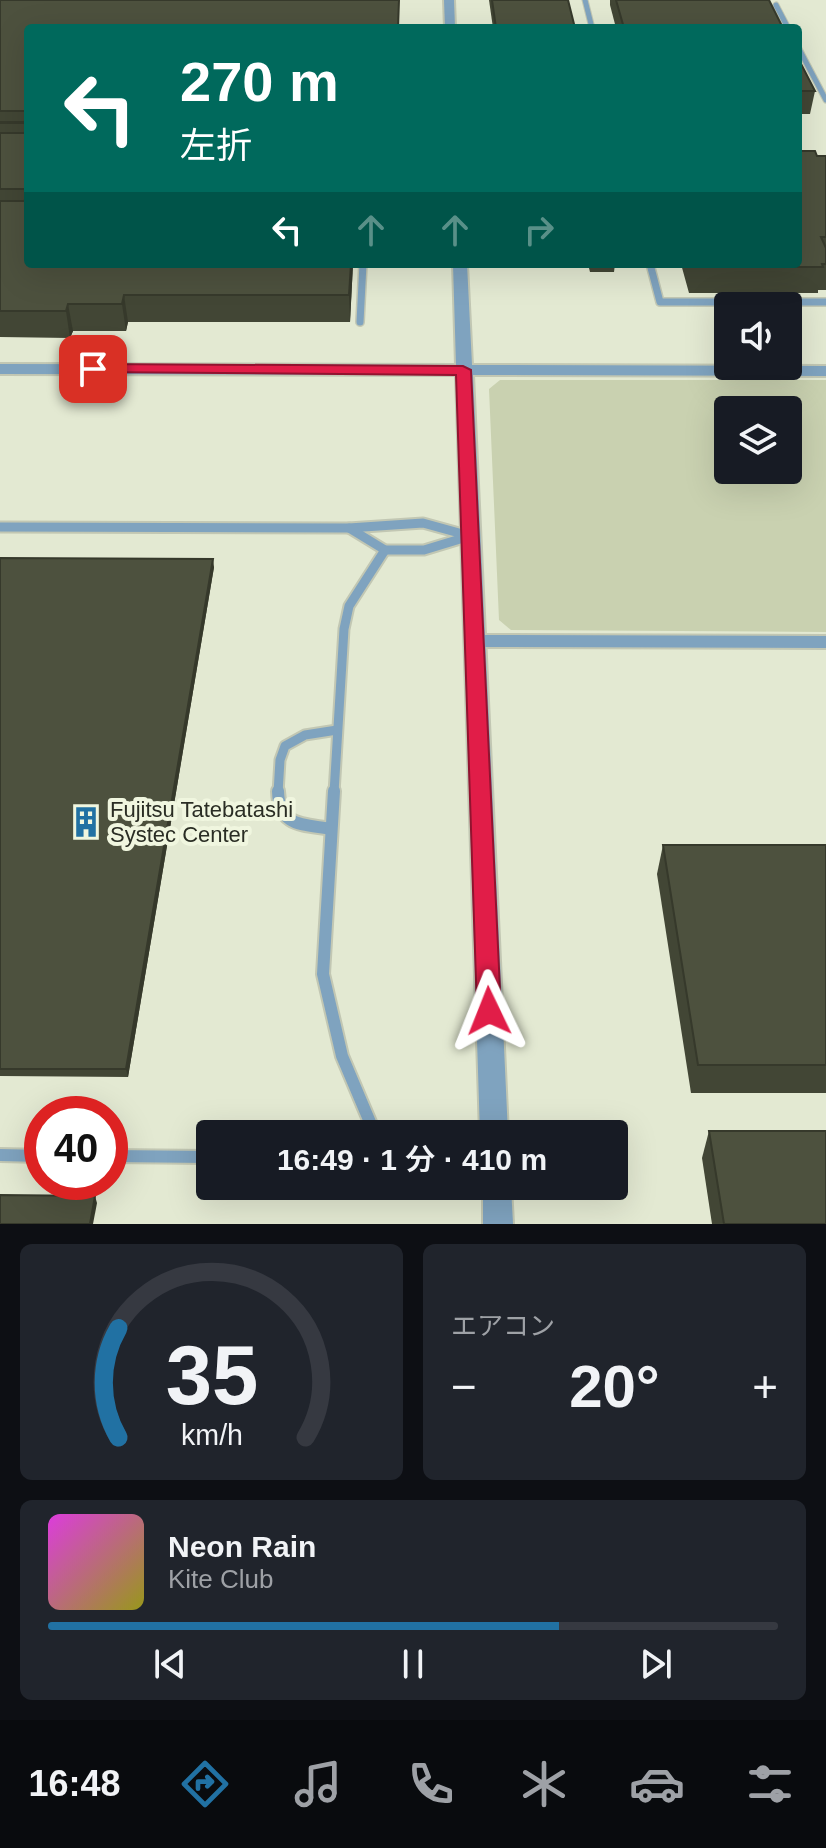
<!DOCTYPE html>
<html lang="ja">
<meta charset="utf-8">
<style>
:root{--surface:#171b24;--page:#20242c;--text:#f1f3f6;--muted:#9ea1a6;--line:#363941;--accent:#2171a3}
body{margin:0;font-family:Helvetica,"Noto Sans JP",sans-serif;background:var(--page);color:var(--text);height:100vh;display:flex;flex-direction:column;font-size:30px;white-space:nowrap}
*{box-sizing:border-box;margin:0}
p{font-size:26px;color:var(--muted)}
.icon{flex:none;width:44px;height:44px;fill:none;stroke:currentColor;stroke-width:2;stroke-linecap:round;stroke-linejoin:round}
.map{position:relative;height:1224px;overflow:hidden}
.drawer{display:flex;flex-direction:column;gap:20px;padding:20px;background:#0d0f14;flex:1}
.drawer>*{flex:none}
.hud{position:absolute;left:24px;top:24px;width:778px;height:244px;border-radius:8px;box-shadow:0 8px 32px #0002;background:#00695c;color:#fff;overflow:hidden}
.tools{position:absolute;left:714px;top:292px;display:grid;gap:16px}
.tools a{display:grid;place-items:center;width:88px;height:88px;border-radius:8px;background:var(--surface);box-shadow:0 8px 32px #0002;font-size:40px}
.speed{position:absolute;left:24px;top:1096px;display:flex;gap:16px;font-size:40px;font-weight:700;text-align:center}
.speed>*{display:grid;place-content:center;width:104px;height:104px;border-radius:50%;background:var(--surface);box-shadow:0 8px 32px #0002;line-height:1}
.speed .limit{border:12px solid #d22;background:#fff;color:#111}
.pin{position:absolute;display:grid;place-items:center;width:68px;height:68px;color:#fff;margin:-34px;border-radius:16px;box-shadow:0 4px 12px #0006}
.me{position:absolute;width:88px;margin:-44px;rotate:358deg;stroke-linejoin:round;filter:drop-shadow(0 0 6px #0008)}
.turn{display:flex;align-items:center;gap:28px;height:168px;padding:0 24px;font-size:36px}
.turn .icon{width:104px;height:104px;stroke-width:2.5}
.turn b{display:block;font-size:56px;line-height:68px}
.lanes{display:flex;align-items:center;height:76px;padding:0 24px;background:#0003;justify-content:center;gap:40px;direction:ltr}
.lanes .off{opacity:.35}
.big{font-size:60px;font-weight:600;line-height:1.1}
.drawer .widget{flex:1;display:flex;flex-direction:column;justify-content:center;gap:12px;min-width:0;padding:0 28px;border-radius:12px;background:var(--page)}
.drawer .dial{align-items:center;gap:0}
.dial svg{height:208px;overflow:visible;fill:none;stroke:var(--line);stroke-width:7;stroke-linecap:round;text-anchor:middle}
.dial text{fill:var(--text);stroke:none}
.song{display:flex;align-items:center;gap:24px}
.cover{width:96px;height:96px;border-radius:12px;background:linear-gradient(135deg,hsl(300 70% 55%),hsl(60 70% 35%))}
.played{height:8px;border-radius:4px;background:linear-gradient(90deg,var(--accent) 70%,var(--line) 70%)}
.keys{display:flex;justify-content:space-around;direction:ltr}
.heat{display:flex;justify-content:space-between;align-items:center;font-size:44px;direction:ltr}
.drawer .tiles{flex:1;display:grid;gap:20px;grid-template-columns:1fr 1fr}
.widget:last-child{grid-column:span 2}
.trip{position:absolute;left:196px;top:1120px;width:432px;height:80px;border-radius:8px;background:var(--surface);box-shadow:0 8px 32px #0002;font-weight:600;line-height:80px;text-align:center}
.tabs{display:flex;height:128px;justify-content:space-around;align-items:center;background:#090b0e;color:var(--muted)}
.tabs .icon{width:56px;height:56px}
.tabs .selected{color:var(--accent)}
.tabs b{font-size:36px;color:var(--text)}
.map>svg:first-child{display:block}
.green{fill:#c9d1b0;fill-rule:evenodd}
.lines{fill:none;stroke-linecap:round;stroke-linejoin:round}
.service-far3-casing{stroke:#c2c7b3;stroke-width:7}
.service-far2-casing{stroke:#c2c7b3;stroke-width:10}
.service-far1-casing{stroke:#c2c7b3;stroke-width:13}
.service-casing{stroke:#c2c7b3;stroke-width:16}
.minor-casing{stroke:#c2c7b3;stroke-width:4}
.tertiary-casing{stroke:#c2c7b3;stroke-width:4}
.service-far3{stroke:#7fa3bf;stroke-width:5}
.service-far2{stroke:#7fa3bf;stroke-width:7}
.service-far1{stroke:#7fa3bf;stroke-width:9}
.service{stroke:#7fa3bf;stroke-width:12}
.minor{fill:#7fa3bf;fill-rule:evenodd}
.tertiary{fill:#7fa3bf;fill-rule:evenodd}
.wall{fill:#424635}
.shaded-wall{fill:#36392b}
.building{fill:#4d513e;stroke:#36392b;stroke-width:2}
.route{fill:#e11d48;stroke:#92132f;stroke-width:2}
.labels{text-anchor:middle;stroke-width:8;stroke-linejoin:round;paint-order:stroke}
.poi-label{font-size:22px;fill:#2a2d24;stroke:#f0f6df;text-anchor:start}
</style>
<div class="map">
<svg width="826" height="1224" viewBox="0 0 826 1224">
<rect width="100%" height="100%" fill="#e3e9d2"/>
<!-- green -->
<path class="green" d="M500 380H826V632L511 630 499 620 489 389ZM728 410H788V470H728Z"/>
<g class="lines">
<defs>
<g id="service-far3">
<polyline points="585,0 592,28"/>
<polyline points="776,5 788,28"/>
<polyline points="798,47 826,100"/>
</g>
<g id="service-far2">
<polyline points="650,264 660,302 826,302"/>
<polyline points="360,322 363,264"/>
</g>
<g id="service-far1">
<polyline points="0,527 349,528 423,523 470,536"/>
<polyline points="349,528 385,550 424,550 470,536"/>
<polyline points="278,793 280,760 285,746 305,735 337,730"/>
<polyline points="334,793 344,629 349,606 385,550"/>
</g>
<g id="service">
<path d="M278 791C279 827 302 824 331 829"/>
<polyline points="334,791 323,974 342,1056 375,1134"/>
<polyline points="0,1155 42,1156"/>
<polyline points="110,1156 210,1157"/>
</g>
<polygon id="minor" points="474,635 826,636 826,648 474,647 465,641"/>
<g id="tertiary">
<polygon points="444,0 454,0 455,28 445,28"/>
<polygon points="453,264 467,264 472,365 826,366 826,376 473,375 508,1134 480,1134 456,375 0,374 0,364 456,365"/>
<polygon points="483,1186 511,1186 513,1224 483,1224"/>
</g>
</defs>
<!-- service-far3 casing -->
<use href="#service-far3" class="service-far3-casing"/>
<!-- service-far2 casing -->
<use href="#service-far2" class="service-far2-casing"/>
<!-- service-far1 casing -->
<use href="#service-far1" class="service-far1-casing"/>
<!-- service casing -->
<use href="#service" class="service-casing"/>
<!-- minor casing -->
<use href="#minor" class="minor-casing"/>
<!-- tertiary casing -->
<use href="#tertiary" class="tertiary-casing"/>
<!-- service-far3 -->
<use href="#service-far3" class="service-far3"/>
<!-- service-far2 -->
<use href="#service-far2" class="service-far2"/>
<!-- service-far1 -->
<use href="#service-far1" class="service-far1"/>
<!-- service -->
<use href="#service" class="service"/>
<!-- minor -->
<use href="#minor" class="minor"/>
<!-- tertiary -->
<use href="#tertiary" class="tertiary"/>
</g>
<!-- wall -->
<g class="wall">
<polygon points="0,0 28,28 28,264 353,264 350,322 128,322 126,331 73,331 70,338 0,337"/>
<polygon points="489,0 568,0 575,28 493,28"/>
<polygon points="610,0 769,0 783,28 616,28 610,5"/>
<polygon points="798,58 815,91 810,114 798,114"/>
<polygon points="817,156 826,156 826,290 818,290 818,293 689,293 681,264 798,264"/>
<polygon points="517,264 615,264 614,272 590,272 589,268 517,267"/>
<polygon points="0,558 214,567 128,1077 0,1076"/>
<polygon points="663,845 826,845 826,1093 691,1093 657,874"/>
<polygon points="709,1131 826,1224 712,1224 702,1158"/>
</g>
<!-- shaded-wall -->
<g class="shaded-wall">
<polygon points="351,264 353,264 350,322 349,295"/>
<polygon points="124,295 128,322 126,331 122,304"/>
<polygon points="68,304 73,331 70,338 66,311"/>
<polygon points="213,559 214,567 128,1077 126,1069"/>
<polygon points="95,1196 97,1203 93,1224 90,1224"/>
</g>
<!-- building -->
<g class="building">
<polygon points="0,0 399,0 398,28 28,28 28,114 24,111 0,111"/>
<polygon points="492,0 568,0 575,28 496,28"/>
<polygon points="616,0 769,0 783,28 624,28"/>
<polygon points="798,58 815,91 798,91"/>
<polygon points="28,117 28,125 24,123 0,123 0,122 24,122"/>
<polygon points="28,131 28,194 24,189 0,189 0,133 24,133"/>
<polygon points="798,151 815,151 817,156 826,156 826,237 821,237 826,248 826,264 822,264 823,267 693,267 692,264 798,264"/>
<polygon points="28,197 28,264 351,264 349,295 124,295 122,304 68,304 66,311 0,311 0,201 24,201"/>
<polygon points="0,558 213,559 126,1069 0,1069"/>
<polygon points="663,845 826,845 826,1065 698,1065"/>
<polygon points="709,1131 826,1131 826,1224 724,1224"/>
<polygon points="0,1195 95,1196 90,1224 0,1224"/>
</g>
<!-- route -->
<polygon class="route" points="93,364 463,366 471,370 501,1011 498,1018 489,1021 481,1018 477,1011 456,375 87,372 87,366"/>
<!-- icons -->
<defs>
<symbol id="building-bare" viewBox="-9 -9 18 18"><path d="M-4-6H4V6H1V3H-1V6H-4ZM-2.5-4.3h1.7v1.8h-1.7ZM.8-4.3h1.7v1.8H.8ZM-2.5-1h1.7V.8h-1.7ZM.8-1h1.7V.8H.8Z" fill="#2171a3" stroke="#f0f6df" stroke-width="2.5" paint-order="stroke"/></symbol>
</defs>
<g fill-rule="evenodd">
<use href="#building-bare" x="64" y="800" width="44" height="44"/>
</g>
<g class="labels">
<!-- poi labels -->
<g class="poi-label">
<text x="110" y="817">Fujitsu Tatebatashi<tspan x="110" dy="25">Systec Center</tspan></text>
</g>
</g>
</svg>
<div class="tools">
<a><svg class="icon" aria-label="sound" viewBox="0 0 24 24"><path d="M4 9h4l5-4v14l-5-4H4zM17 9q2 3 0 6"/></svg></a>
<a><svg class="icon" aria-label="layers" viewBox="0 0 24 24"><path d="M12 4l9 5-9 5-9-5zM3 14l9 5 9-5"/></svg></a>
</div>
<div class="speed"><div class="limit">40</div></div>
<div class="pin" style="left:93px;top:369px;background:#d93025"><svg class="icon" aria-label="arrive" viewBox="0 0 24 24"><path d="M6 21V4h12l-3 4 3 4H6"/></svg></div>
<svg class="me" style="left:489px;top:1011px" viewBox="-20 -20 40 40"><path d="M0-17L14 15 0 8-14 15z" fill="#e11d48" stroke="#fff" stroke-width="4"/></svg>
<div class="trip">16:49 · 1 分 · 410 m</div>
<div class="hud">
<div class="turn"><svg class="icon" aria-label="left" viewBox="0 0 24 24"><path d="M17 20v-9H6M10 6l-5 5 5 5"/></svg><div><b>270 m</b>左折</div></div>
<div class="lanes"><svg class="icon" aria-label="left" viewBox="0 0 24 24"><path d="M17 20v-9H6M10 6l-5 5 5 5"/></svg><svg class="icon off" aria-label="ahead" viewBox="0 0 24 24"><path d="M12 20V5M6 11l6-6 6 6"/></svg><svg class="icon off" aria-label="ahead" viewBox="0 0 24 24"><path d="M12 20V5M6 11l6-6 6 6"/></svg><svg class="icon off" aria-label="right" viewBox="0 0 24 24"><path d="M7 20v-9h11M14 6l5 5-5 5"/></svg></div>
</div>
</div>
<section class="drawer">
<div class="tiles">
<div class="widget dial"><svg viewBox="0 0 100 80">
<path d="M14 69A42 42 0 1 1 86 69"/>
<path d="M14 69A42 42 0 0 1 14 27" stroke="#2171a3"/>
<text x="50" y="56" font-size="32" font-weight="700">35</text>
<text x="50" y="72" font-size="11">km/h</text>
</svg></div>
<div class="widget"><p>エアコン</p>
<div class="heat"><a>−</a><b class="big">20°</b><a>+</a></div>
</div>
<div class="widget">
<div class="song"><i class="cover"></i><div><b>Neon Rain</b><p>Kite Club</p></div></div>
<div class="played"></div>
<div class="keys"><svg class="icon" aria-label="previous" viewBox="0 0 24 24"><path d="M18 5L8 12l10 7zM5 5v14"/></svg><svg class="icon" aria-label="pause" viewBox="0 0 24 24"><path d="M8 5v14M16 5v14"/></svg><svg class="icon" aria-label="next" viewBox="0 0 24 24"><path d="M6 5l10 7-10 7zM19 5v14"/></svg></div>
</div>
</div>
</section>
<nav class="tabs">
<b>16:48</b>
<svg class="icon selected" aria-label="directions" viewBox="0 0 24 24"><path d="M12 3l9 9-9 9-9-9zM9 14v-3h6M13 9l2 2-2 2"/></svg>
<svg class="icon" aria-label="music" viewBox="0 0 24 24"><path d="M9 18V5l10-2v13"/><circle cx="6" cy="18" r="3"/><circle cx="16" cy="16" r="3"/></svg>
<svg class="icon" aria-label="phone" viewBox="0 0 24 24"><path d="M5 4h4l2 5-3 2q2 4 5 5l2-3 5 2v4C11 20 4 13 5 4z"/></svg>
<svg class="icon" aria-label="climate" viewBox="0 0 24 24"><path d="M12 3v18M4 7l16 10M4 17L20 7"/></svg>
<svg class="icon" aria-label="car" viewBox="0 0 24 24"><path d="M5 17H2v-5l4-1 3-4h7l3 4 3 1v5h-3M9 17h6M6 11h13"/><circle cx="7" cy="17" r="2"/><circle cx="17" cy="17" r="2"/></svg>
<svg class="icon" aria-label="filters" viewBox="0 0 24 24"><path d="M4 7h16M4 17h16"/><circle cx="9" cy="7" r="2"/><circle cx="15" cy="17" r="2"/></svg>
</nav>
